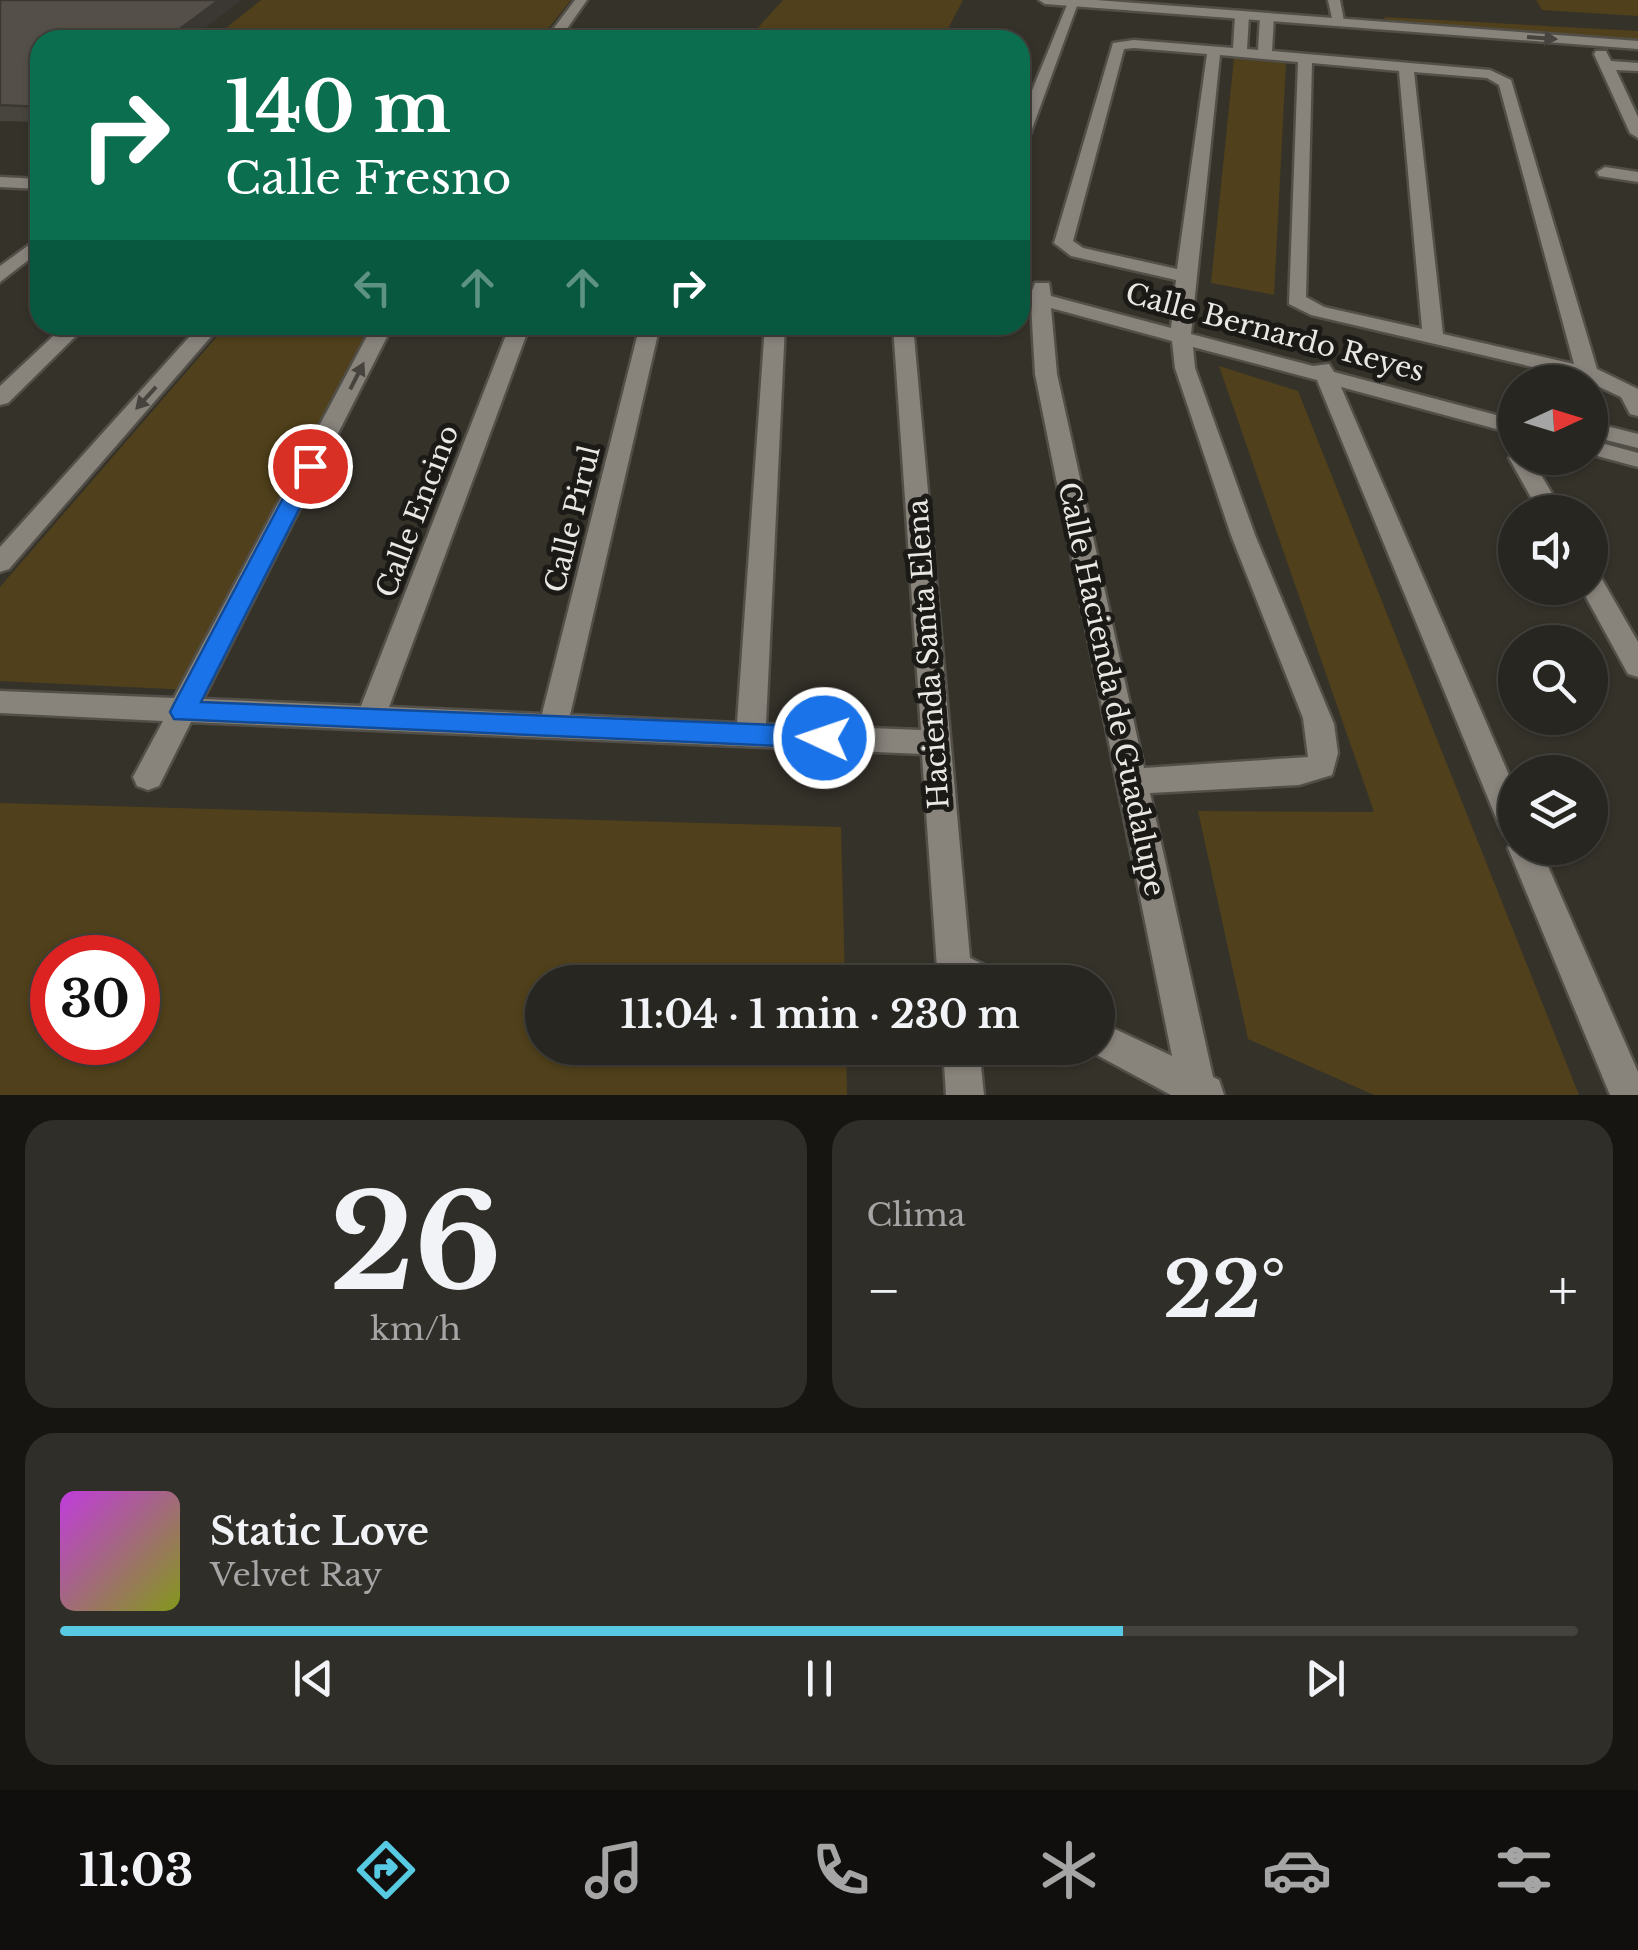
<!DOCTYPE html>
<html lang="es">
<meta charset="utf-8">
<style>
:root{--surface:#282620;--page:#302e29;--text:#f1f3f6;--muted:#a5a5a5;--line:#44433e;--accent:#57c9e2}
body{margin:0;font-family:"Libre Baskerville",serif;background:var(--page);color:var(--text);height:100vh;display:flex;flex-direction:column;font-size:38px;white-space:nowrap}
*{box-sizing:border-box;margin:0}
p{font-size:32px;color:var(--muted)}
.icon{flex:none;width:55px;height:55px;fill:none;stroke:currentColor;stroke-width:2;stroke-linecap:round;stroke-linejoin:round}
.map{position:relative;height:1095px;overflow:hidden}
.panel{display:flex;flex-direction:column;gap:25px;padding:25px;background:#161512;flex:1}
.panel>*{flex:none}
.banner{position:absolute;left:30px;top:30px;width:1000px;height:305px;border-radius:30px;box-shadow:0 2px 8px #0004,0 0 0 2px var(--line);background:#0b6e4f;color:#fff;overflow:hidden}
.needle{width:65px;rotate:86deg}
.tools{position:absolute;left:1498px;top:365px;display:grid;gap:20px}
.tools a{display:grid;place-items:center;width:110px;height:110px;border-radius:50%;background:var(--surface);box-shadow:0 2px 8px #0004,0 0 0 2px var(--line);font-size:50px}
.speed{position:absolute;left:30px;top:935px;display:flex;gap:20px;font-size:50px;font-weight:700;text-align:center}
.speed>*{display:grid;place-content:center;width:130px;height:130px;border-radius:50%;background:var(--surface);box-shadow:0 2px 8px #0004,0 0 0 2px var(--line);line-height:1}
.speed .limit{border:15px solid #d22;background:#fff;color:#111}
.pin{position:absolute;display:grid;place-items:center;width:85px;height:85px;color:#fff;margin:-42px;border:5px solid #fff;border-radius:50%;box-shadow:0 2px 10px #0007}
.me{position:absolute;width:110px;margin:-55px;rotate:273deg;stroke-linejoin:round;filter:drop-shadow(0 0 8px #0008)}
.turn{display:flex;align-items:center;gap:35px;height:210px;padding:0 30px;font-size:45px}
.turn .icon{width:130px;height:130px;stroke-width:2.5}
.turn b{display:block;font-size:70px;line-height:85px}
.lanes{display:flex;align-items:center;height:95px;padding:0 30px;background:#0003;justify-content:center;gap:50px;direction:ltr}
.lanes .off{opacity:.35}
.big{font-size:75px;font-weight:800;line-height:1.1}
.panel .card{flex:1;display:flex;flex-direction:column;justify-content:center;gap:15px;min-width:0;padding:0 35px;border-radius:30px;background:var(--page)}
.panel .dial{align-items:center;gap:0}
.dial b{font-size:130px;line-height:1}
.song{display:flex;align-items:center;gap:30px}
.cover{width:120px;height:120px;border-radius:15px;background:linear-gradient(135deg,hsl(290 70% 55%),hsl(70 70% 35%))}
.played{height:10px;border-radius:5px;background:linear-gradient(90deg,var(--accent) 70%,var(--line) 70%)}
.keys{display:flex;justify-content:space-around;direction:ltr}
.heat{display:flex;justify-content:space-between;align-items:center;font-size:55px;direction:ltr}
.panel .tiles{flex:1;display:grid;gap:25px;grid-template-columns:1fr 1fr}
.card:last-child{grid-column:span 2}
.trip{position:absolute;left:525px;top:965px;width:590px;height:100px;border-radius:50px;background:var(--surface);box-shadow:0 2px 8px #0004,0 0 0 2px var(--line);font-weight:800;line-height:100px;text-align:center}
.dock{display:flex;height:160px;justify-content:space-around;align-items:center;background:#100f0d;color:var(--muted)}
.dock .icon{width:70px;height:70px}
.dock .active{color:var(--accent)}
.dock b{font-size:45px;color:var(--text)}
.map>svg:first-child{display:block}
.green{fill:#50401b;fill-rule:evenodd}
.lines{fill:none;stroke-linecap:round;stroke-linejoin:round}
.minor-casing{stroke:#524f49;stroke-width:5}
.tertiary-casing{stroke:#524f49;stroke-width:5}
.minor{fill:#88847c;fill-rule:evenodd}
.tertiary{fill:#88847c;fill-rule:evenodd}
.wall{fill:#48453f}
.shaded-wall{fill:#3b3833}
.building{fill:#545049;stroke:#3b3833;stroke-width:2.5}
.oneway{fill:#47443f}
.route{fill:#1a73e8;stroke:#114b97;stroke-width:2.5}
.labels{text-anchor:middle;stroke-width:10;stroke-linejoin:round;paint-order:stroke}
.street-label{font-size:28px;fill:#eae8e3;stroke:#1b1a16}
</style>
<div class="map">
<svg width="1638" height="1095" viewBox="0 0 1638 1095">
<rect width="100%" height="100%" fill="#35322a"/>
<!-- green -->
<g class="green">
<polygon points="261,0 571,0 539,40 211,40"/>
<polygon points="783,0 963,0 942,40 747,40"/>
<polygon points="1536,0 1638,0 1638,16 1542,10"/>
<polygon points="1384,17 1638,31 1638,40 1386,21"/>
<polygon points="1234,58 1286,63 1274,295 1211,283"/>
<polygon points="227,325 379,325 192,690 0,681 0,587"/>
<polygon points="1219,366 1298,391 1579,1095 1374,1095 1248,1039 1198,811 1374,812"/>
<path d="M0 803 841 827 845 982H542V1048H846L847 1095H0ZM52 958H138V1042H52Z"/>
</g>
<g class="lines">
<defs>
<g id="minor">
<polygon points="575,0 587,0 559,40 545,40"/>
<polygon points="1069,0 1078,3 1028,140 1020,145 1020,120"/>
<polygon points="1328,0 1340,0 1345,26 1333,23"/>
<path d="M1242 12 1249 16 1247 49 1258 50 1260 17 1267 13 1274 17 1272 51 1490 70 1511 80 1597 369 1638 389V416L1630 414 1621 397 1580 378 1311 315 1289 304 1298 62 1220 55 1191 334 1313 366 1329 364 1334 372 1515 420V434L1341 387 1515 789V848H1540L1638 1072V1095H1610L1508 848 1513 838 1504 835 1499 825 1317 380 1193 347 1195 368 1255 535 1334 724 1338 753 1332 775 1299 785 1150 793 1213 1077 1219 1080 1224 1095H1171L1084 1048H1098V1021L1172 1056 1035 374 1031 303 1020 300V288L1032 291 1035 283H1049L1051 296 1171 328 1176 280 1071 256 1054 243 1113 43 1134 40 1233 48 1235 16ZM1134 48 1207 54 1177 269 1083 248 1073 241 1124 49ZM1312 63 1399 71 1422 329 1324 307 1306 297ZM1414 72 1487 78 1499 85 1574 364 1443 334ZM1051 308 1172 341 1175 368 1231 535 1303 718 1308 757 1144 768 1057 374Z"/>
<polygon points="1596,51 1606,51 1611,61 1638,63 1638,71 1616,70 1638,117 1638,138 1630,133 1594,54"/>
<polygon points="1605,167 1638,172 1638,182 1599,176 1597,172"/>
<polygon points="0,177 40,179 40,189 0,187"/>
<polygon points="40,237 40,251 0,282 0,266"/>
<polygon points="65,325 87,325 8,403 0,405 0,386"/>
<polygon points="200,325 221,325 9,569 0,572 0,547"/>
<polygon points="373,325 393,325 203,699 361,706 510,325 530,325 389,707 542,714 640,325 660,325 570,715 737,723 765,325 785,325 766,724 921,730 893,325 913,325 970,958 995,970 1000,982 938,982 922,754 191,722 159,786 148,790 137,786 133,777 163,721 0,713 0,691 174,698"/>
<polygon points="1590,422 1638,434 1638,448 1590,436"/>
<polygon points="1590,440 1638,453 1638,467 1590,454"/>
<polygon points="1515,452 1515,458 1531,458 1563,512 1539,512 1509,458"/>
<polygon points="1590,572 1599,574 1638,642 1638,677 1628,674 1581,588 1590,588"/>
<polygon points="943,1048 979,1048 984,1095 946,1095"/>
</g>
<polygon id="tertiary" points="1039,0 1096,0 1638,41 1638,49 1045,4"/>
</defs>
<!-- minor casing -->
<use href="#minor" class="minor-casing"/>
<!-- tertiary casing -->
<use href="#tertiary" class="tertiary-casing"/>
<!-- minor -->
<use href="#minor" class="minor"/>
<!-- tertiary -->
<use href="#tertiary" class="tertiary"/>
</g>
<!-- wall -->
<polygon class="wall" points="0,0 40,40 40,122 0,121"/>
<!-- shaded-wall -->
<polygon class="shaded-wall" points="219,0 241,0 190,40 165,40"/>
<!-- building -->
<polygon class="building" points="0,0 219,0 165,40 40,40 40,107 0,105"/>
<!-- one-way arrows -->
<defs><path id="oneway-solid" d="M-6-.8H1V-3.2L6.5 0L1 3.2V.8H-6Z" transform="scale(2.5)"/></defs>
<g class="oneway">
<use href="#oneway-solid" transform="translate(1542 38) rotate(4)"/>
<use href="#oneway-solid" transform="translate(357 376) rotate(-63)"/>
<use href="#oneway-solid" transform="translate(146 398) rotate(132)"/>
</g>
<!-- route -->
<polygon class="route" points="310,459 321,466 201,702 824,727 834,730 838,738 834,745 824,748 174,719 170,712 174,704 300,466"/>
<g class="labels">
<!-- street labels -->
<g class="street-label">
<text transform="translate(1275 332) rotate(15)" y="10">Calle Bernardo Reyes</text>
<text transform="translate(417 511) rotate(-69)" y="10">Calle Encino</text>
<text transform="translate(572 519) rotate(-76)" y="10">Calle Pirul</text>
<text transform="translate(928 654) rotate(-94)" y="10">Hacienda Santa Elena</text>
<text transform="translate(1112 689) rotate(78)" y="10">Calle Hacienda de Guadalupe</text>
</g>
</g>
</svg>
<div class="tools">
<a><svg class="needle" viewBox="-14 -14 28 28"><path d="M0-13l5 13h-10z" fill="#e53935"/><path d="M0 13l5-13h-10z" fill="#a5a5a5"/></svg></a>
<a><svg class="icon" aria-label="sound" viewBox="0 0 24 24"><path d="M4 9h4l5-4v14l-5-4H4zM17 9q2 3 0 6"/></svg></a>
<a><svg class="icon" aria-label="search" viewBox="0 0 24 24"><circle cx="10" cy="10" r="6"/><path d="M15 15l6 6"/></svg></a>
<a><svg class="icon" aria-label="layers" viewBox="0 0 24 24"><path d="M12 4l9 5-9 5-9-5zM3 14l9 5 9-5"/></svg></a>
</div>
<div class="speed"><div class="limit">30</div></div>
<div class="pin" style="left:310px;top:466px;background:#d93025"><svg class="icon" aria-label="arrive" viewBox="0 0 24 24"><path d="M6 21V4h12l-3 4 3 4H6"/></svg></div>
<svg class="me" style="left:824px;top:738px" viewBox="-20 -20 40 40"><circle r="17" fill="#1a73e8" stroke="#fff" stroke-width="3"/><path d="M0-11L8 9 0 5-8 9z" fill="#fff"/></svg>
<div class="trip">11:04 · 1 min · 230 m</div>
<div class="banner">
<div class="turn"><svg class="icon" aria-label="right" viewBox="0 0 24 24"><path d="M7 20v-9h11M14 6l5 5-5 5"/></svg><div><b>140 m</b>Calle Fresno</div></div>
<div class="lanes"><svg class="icon off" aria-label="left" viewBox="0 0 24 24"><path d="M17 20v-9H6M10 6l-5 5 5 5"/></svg><svg class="icon off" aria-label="ahead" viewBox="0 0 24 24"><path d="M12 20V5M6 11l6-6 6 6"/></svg><svg class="icon off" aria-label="ahead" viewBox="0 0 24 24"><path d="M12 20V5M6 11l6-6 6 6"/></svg><svg class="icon" aria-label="right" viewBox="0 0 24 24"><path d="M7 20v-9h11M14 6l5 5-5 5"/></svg></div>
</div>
</div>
<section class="panel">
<div class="tiles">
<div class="card dial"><b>26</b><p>km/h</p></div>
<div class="card"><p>Clima</p>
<div class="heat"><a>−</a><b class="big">22°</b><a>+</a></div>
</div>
<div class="card">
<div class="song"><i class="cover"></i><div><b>Static Love</b><p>Velvet Ray</p></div></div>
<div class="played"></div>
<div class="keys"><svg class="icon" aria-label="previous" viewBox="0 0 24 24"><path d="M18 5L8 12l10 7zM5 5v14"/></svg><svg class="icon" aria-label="pause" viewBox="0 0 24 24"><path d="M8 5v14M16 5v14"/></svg><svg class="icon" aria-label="next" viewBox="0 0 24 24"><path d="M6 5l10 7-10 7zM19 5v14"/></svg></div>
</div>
</div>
</section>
<nav class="dock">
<b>11:03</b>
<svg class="icon active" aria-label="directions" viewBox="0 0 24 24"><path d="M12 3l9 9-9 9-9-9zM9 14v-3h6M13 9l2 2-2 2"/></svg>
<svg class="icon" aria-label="music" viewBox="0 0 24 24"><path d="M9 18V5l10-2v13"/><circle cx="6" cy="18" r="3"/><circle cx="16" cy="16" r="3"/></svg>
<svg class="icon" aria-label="phone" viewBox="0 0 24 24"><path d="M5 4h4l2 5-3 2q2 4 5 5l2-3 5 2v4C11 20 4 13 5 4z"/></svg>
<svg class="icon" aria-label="climate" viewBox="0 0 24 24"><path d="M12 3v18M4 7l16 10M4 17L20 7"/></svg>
<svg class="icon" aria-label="car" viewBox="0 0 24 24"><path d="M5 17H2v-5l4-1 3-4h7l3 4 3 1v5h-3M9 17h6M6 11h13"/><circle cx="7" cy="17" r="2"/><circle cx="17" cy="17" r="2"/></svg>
<svg class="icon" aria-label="filters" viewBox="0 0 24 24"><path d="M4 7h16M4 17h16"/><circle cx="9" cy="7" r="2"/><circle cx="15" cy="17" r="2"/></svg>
</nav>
